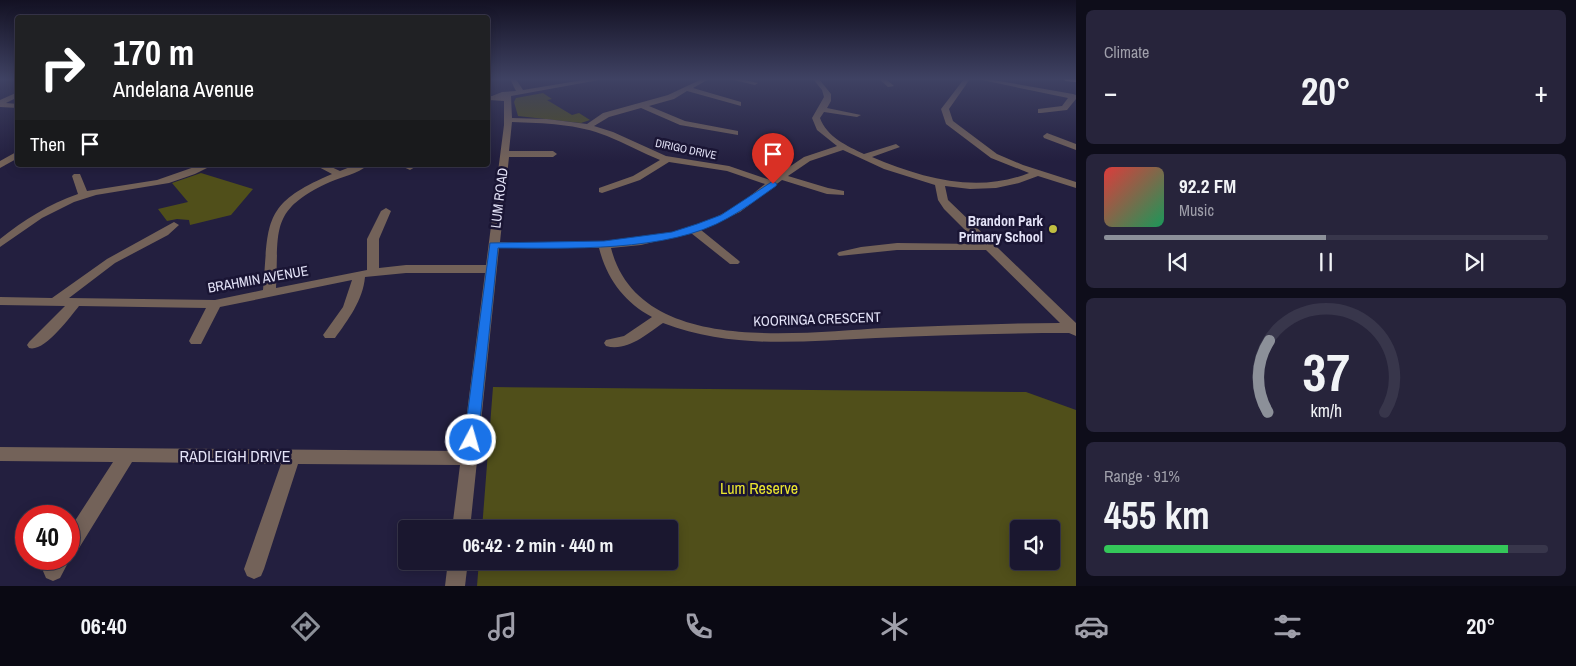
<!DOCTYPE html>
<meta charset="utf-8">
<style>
:root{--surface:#1a172f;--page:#27243b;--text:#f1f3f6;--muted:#9f9faa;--line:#38364b;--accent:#8c9099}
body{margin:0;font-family:"Archivo Narrow",sans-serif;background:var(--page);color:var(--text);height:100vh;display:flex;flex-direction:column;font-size:19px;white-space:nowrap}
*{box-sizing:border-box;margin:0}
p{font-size:16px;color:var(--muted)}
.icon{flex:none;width:28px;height:28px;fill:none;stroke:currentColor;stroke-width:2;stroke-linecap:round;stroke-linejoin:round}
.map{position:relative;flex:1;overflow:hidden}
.sheet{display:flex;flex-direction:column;gap:10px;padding:10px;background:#0e0d1a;width:500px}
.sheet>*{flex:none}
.top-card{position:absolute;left:15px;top:15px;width:475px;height:152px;border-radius:5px;box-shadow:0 2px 12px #0003,0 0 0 1px var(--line);background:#202124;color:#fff;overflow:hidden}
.buttons{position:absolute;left:1010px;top:520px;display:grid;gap:10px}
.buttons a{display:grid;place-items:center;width:50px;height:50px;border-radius:5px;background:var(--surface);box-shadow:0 2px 12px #0003,0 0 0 1px var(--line);font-size:25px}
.speed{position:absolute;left:15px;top:505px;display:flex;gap:10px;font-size:25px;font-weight:700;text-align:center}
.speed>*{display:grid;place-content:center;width:65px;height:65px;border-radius:50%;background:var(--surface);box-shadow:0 2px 12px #0003,0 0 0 1px var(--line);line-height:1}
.speed .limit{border:8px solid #d22;background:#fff;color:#111}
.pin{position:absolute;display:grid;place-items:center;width:42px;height:42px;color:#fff;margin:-51px -21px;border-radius:50% 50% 50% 0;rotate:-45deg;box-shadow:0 0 5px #0007}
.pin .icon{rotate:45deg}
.me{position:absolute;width:55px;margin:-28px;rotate:6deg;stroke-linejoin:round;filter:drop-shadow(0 0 4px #0008)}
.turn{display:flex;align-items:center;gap:18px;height:105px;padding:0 15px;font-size:22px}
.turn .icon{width:65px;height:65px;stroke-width:2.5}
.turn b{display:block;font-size:35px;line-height:42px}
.then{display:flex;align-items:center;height:48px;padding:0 15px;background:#0003;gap:10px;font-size:19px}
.big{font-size:38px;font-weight:700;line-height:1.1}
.sheet .tile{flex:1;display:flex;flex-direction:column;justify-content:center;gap:8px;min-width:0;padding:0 18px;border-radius:8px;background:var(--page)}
.sheet .dial{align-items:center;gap:0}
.dial svg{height:130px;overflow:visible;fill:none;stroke:var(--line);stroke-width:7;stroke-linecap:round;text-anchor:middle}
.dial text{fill:var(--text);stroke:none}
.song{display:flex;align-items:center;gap:15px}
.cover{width:60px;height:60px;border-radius:8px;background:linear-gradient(135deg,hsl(0 70% 55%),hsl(150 70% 35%))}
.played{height:5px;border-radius:2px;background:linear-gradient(90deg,var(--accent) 50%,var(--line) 50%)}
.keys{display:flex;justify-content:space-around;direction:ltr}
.heat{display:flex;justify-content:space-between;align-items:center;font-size:28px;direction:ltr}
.charge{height:8px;border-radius:4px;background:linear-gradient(90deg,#34c759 91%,var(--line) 0)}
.trip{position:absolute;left:398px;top:520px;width:280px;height:50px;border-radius:5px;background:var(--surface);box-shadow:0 2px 12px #0003,0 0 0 1px var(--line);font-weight:700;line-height:50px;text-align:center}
.dock{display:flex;height:80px;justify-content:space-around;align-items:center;background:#0a0913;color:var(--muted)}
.dock .icon{width:35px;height:35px}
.dock .active{color:var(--accent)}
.dock b{font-size:22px;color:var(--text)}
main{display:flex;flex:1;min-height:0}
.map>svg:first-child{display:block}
.green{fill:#504f1a;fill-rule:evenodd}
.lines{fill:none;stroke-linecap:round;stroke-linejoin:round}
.minor{fill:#736259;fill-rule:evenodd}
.highway{fill:#e2b7a1;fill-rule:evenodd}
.route{fill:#1a73e8;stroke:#114b97}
.poi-dot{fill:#c0be41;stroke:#1a1534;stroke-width:2}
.labels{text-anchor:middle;stroke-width:5;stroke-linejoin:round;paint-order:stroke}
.far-street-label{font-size:11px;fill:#e3e2f7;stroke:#1a1534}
.street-label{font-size:14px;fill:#e3e2f7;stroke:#1a1534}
.poi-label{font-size:14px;font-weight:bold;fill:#e3e2f7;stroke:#1a1534;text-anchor:end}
.near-street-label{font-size:16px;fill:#e3e2f7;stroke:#1a1534}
.near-park-label{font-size:16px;fill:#eae62f;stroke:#1a1534}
</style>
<main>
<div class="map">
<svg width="1076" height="586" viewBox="0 0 1076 586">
<rect width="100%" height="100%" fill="#231f3f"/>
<!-- green -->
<g class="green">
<polygon points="543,93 552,99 547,100 572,115 579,113 590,120 581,123 518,116 514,102 516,98"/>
<polygon points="201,173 253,189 231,215 190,225 189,220 177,219 167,221 158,209 188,202 172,183"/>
<path d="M493 387 1026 392 1076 410V586H477L479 561H669V529H482ZM1019 529H1051V561H1019Z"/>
</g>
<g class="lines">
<!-- minor -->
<g class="minor">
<path d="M510 79H516L523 90 589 79H600L599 80 511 96 512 118 547 119 587 124 603 113 668 95 702 79H709L693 88 741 102V106L687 91 674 99 649 106 685 121 738 131V135L680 125 641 108 609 117 594 126 613 132 666 156 729 166 770 180 804 157 837 146 817 130 812 118 824 97 822 90 813 79H819L831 94V101L827 108 861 115 857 117 824 112 820 118C827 137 847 146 864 154L896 144 900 147 872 157C922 178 976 194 1029 173L991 158 946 124 941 109 964 79H970L949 109 953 121 997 154 1023 165 1076 182V188L1038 176 1019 183 996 188 970 189 945 186 948 200 1076 323V336L1069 333C1005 333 941 335 876 338 802 341 734 350 663 323 647 334 627 352 606 346L604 343 606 340 624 336 652 317C624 302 607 279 599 248H499L470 529H452L460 465 298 464 264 569 261 576 254 579 247 576 244 569 281 464 132 462 76 553 69 555V530L113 462 0 461V447L462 451 485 273H406L365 277C363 300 348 320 335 338H325L323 335 343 307 352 280 220 307 201 344H191L189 341 206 308 79 306C70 317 44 353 29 348L27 345 29 342 65 306 0 305V297L52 298 107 259 174 222 179 225 168 235 115 263 69 298 215 300 263 290C269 222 261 204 332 174L315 165H327L340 171 355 165H368C358 174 341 177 330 182 269 210 279 229 276 288L367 270V239L381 211 386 208 391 211 379 239V268L406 265H486L504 125V101L488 100V96H492L502 92 516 91ZM512 122C544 123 578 124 607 136 625 143 642 153 660 160L633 176 599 188V192L602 193 640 180 669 162 727 171 765 184C752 195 739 205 724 213 657 249 574 243 500 242L509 157H553L557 154 553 151H509ZM843 150 884 169 935 185 938 200 944 209 979 244 897 243 861 247 839 252 837 254 839 256 897 250H986L1060 323C1002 323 944 326 885 328 800 332 639 357 611 248L641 245 691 233 730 264H738L740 262 738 260 701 230 740 212 782 180 827 194 844 195V191L828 188 788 176 810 161Z"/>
<polygon points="729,79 741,79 758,83 755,85"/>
<polygon points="879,79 886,79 894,86 888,87"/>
<polygon points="977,79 988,79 1073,94 1076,95 1076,99 1067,110 1041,113 1038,113 1038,109 1062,106 1068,98"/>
<polygon points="18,92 18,97 6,103 18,104 18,108 0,107 0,100"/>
<polygon points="1047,133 1076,144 1076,150 1044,138 1043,136"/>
<polygon points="18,151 18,158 0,168 0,161"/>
<path d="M200 165H213L195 174 169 183 96 195 74 202 42 218 0 247V239C24 220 49 204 78 194L72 176 74 174H80L87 191 157 180Z"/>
<polygon points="399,165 413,165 415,167 410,170"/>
<polygon points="69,557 70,559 60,578 53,581 46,578 43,571 49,559 69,559"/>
<polygon points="448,561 468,561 465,586 445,586"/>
</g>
<!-- highway -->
<polygon class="highway" points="1064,79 1076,79 1076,82 1065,81"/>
</g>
<!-- sky -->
<linearGradient id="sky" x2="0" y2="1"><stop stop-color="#131123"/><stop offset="0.49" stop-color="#3f4263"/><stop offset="1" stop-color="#3f4263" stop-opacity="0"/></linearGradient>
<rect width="1076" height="161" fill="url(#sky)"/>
<!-- route -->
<path class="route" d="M773 181 777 184 776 186C760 197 745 209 728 218 668 253 566 248 498 248L478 440 476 444 471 446 466 444 464 440 490 243 604 241 672 232 697 224 721 215Z"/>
<!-- markers -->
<circle class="poi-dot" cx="1053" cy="229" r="5"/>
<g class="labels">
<!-- far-street labels -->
<g class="far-street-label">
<text transform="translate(686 149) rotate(12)" y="4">DIRIGO DRIVE</text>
</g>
<!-- street labels -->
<g class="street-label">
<text transform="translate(499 198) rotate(-83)" y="5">LUM ROAD</text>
<text transform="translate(258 279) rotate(-10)" y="5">BRAHMIN AVENUE</text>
<text transform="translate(817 319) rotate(-2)" y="5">KOORINGA CRESCENT</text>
</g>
<!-- poi labels -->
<g class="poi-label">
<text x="1043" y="226">Brandon Park<tspan x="1043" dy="16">Primary School</tspan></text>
</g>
<!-- near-street labels -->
<g class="near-street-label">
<text x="235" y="462">RADLEIGH DRIVE</text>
</g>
<!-- near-park labels -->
<g class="near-park-label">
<text x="759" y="494">Lum Reserve</text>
</g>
</g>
</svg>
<div class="buttons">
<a><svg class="icon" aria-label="sound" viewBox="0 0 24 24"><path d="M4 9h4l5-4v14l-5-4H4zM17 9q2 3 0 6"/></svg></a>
</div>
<div class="speed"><div class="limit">40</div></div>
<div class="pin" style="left:773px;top:184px;background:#d93025"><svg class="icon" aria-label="arrive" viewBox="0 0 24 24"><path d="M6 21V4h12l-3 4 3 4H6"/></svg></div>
<svg class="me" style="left:471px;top:440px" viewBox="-20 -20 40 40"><circle r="17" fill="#1a73e8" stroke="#fff" stroke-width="3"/><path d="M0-11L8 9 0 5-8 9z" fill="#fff"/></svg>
<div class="trip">06:42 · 2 min · 440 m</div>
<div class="top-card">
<div class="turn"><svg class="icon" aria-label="right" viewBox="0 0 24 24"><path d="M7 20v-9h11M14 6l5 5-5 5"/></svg><div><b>170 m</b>Andelana Avenue</div></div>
<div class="then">Then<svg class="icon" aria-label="arrive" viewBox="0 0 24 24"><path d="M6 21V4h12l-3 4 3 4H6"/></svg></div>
</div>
</div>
<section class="sheet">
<div class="tile"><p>Climate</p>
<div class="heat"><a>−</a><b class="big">20°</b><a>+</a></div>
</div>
<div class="tile">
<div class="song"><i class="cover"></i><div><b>92.2 FM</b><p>Music</p></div></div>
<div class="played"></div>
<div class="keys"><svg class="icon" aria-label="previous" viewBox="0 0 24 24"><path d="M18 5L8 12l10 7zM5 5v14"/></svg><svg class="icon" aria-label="pause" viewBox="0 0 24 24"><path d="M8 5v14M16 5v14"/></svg><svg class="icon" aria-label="next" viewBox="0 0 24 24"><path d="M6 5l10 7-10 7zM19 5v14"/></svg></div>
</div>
<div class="tile dial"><svg viewBox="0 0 100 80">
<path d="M14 69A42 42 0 1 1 86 69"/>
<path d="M14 69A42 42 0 0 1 15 25" stroke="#8c9099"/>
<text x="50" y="56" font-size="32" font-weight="700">37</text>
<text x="50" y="72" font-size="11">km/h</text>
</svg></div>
<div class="tile"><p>Range · 91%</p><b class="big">455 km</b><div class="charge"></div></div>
</section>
</main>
<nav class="dock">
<b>06:40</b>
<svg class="icon active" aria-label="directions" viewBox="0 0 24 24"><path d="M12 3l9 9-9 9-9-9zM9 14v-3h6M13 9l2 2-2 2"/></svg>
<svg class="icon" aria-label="music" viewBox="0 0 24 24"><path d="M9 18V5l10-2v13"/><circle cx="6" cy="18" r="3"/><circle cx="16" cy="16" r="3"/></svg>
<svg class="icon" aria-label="phone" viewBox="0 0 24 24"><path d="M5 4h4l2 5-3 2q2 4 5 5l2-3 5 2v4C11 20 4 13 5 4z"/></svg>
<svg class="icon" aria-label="climate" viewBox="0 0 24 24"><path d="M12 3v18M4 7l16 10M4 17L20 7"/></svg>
<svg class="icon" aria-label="car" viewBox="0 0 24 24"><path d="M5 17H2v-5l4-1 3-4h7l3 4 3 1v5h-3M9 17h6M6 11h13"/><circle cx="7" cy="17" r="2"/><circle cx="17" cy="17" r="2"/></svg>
<svg class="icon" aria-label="filters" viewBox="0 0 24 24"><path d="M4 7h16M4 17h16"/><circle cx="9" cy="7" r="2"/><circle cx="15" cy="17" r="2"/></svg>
<b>20°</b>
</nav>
